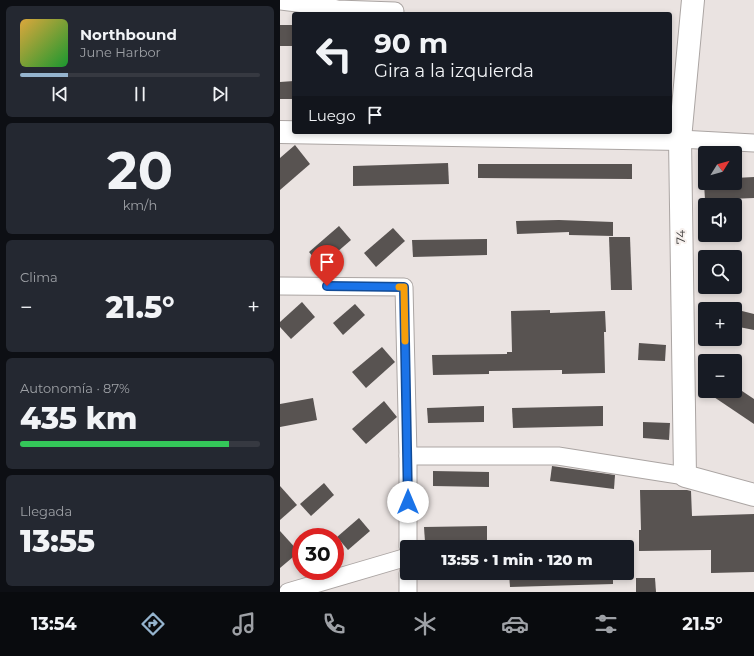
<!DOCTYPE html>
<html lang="es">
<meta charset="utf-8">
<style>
:root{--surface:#171b24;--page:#242831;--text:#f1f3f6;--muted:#9ea1a6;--line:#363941;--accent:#95b4ce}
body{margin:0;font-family:Montserrat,sans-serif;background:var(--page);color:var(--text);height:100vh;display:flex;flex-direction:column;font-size:15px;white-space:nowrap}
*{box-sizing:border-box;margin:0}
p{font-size:13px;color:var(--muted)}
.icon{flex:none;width:22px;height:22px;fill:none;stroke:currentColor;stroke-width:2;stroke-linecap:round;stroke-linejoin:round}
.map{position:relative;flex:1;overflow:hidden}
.sheet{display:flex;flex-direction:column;gap:6px;padding:6px;background:#0d0f14;width:280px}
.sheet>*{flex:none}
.hud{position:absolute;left:12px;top:12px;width:380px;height:122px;border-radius:4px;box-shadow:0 2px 6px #0003;background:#171b24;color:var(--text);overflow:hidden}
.needle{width:26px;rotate:53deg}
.buttons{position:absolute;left:418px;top:146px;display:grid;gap:8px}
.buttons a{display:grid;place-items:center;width:44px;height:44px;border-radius:4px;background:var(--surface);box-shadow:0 2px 6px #0003;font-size:20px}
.speed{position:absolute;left:12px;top:528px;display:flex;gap:8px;font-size:20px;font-weight:700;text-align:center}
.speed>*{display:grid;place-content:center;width:52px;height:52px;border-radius:50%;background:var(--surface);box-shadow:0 2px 6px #0003;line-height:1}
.speed .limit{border:6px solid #d22;background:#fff;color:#111}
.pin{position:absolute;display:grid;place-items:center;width:34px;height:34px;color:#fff;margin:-41px -17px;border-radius:50% 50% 50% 0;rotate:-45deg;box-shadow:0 0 4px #0007}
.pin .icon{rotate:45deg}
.me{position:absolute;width:44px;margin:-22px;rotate:0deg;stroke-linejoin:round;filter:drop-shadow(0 0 3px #0008)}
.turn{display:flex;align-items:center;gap:14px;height:84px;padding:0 16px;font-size:18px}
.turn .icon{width:52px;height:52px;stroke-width:2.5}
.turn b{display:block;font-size:28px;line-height:34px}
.then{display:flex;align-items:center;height:38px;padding:0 16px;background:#0003;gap:8px;font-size:15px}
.big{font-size:30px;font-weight:800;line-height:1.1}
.sheet .card{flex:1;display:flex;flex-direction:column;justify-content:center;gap:6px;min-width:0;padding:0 14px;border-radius:6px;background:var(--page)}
.sheet .dial{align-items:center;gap:0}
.dial b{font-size:52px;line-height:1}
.song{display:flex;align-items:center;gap:12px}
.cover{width:48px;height:48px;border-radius:6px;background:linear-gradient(135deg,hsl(40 70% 55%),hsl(130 70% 35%))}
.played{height:4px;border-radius:2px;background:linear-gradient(90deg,var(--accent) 20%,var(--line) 20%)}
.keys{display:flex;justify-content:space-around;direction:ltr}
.heat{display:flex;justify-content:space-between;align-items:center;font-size:22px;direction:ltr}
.charge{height:6px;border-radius:3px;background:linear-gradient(90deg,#34c759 87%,var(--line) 0)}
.trip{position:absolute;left:120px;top:540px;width:234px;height:40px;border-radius:4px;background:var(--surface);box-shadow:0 2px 6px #0003;font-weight:800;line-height:40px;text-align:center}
.dock{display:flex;height:64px;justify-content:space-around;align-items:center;background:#090b0e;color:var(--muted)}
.dock .icon{width:28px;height:28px}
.dock .active{color:var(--accent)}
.dock b{font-size:18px;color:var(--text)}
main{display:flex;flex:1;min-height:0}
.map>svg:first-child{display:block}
.building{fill:#585351}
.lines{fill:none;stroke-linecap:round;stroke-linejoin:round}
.street-casing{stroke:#aba5a3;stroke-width:19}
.secondary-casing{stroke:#aba5a3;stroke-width:24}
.street{stroke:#fff;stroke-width:17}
.secondary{stroke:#fff;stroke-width:22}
.route-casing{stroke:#114b97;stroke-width:10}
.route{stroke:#1a73e8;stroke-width:7}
.slow{stroke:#f59e0b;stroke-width:7}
.labels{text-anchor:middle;stroke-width:4;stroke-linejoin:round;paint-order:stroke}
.street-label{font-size:12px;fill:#3c3a39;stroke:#f7f1ee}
</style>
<main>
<section class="sheet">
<div class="card">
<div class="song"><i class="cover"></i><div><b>Northbound</b><p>June Harbor</p></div></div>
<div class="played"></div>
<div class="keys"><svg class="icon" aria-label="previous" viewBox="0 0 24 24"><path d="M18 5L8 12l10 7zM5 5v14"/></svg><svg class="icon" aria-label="pause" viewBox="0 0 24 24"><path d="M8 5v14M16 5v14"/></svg><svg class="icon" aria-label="next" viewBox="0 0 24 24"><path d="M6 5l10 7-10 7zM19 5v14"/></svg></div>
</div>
<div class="card dial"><b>20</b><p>km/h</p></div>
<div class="card"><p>Clima</p>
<div class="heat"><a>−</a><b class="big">21.5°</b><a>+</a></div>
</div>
<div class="card"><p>Autonomía · 87%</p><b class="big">435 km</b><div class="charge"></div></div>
<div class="card"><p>Llegada</p><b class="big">13:55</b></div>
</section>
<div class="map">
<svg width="474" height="592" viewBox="0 0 474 592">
<rect width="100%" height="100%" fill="#eae3e1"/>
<!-- building -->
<g class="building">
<rect x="0" y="25" width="14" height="21"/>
<polygon points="14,81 14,99 0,99 0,82"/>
<polygon points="15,145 30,164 0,190 0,158"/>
<polygon points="168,163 169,184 73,186 73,166"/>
<polygon points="198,164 352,164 352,179 198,178"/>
<polygon points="474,177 474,198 425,200 424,183 455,183 455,178"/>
<polygon points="279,220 333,222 333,236 289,235 289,232 237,234 236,221"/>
<polygon points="59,226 71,240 41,266 29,252"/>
<polygon points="113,228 125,241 96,267 84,253"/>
<polygon points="329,237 350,237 352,290 331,290"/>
<polygon points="207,239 207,255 133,257 132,240"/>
<polygon points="22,302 35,317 11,339 0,327 0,322"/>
<polygon points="75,304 85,315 63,335 53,323"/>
<polygon points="270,310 270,313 325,311 326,332 324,332 325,373 282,374 282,370 209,371 209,374 153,375 152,355 227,354 227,352 232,352 231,311"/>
<polygon points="462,311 474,314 474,330 459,327"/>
<polygon points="359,343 386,345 385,361 358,360"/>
<polygon points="102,347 115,362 86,388 72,372"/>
<polygon points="425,391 462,391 474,399 474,424"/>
<polygon points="33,398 37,420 0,427 0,404"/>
<polygon points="104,401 117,417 86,444 72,429"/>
<polygon points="204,406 204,422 148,423 147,408"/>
<polygon points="323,406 323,426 233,428 232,408"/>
<polygon points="363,422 390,423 389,440 363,438"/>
<polygon points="272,466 335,475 334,489 270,481"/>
<polygon points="153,471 209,472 209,487 153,486"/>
<polygon points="44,483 54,495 31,516 20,504"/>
<polygon points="0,486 17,505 0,520"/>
<polygon points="360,490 407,490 411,491 412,516 474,514 474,572 431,573 431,550 359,551 359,530 361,530"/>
<polygon points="79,518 90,531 68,550 57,537"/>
<polygon points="207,526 207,541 145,542 144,527"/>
<polygon points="0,531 19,552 0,568"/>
<polygon points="229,573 333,573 333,584 230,587"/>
<polygon points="356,578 375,578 376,592 356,592"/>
</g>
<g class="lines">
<defs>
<g id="street">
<polyline points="0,1 49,7 57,9 115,11"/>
<polyline points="400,139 474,143"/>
<polyline points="0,286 124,287 128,456 128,547"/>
<polyline points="128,456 278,456 405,476"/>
<polyline points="8,592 127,557"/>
<polyline points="128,592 128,573"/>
</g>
<g id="secondary">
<polyline points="413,0 400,139 405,476 474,495"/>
<polyline points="0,132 400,139"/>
</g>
</defs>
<!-- street casing -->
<use href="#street" class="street-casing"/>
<!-- secondary casing -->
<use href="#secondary" class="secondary-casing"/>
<!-- street -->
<use href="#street" class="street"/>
<!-- secondary -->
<use href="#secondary" class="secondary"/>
</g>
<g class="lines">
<defs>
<polyline id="route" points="47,286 124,287 128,502"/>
</defs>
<!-- route casing -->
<use href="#route" class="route-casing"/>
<!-- route -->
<use href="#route" class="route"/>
<!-- slow -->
<polyline class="slow" points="119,287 124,287 125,341"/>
</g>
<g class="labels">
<!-- street labels -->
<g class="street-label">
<text transform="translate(401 237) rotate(-91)" y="4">74</text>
</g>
</g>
</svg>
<div class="buttons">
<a><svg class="needle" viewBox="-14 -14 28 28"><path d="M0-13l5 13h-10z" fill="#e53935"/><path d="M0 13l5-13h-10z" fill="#9ea1a6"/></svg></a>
<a><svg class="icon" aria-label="sound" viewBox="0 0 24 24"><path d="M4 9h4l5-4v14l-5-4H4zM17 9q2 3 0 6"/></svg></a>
<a><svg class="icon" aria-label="search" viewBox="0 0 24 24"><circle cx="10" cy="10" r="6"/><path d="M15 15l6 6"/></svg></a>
<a>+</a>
<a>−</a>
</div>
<div class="speed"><div class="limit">30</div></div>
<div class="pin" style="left:47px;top:286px;background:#d93025"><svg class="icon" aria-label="arrive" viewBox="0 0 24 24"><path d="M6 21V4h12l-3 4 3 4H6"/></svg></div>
<svg class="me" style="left:128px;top:502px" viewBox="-20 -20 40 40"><circle r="19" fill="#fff"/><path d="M0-13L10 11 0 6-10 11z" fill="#1a73e8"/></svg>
<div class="trip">13:55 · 1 min · 120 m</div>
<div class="hud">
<div class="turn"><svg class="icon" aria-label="left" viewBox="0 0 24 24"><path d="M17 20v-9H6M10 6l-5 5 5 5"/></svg><div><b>90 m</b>Gira a la izquierda</div></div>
<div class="then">Luego<svg class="icon" aria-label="arrive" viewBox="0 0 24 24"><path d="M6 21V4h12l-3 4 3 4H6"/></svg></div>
</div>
</div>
</main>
<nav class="dock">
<b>13:54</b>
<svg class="icon active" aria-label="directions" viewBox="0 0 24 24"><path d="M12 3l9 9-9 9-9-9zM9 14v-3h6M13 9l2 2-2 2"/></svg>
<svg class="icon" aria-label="music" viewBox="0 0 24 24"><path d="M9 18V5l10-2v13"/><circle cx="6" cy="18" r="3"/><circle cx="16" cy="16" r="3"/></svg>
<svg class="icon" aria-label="phone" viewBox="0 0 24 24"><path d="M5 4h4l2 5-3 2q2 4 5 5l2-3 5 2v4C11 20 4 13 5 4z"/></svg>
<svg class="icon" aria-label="climate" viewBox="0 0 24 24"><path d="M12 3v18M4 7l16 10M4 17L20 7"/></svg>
<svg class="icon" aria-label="car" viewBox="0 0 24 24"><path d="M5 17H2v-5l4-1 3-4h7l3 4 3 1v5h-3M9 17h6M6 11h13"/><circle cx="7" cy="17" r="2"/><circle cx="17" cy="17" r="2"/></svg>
<svg class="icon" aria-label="filters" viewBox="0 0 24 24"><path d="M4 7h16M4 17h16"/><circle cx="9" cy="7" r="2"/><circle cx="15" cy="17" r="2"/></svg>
<b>21.5°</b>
</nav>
